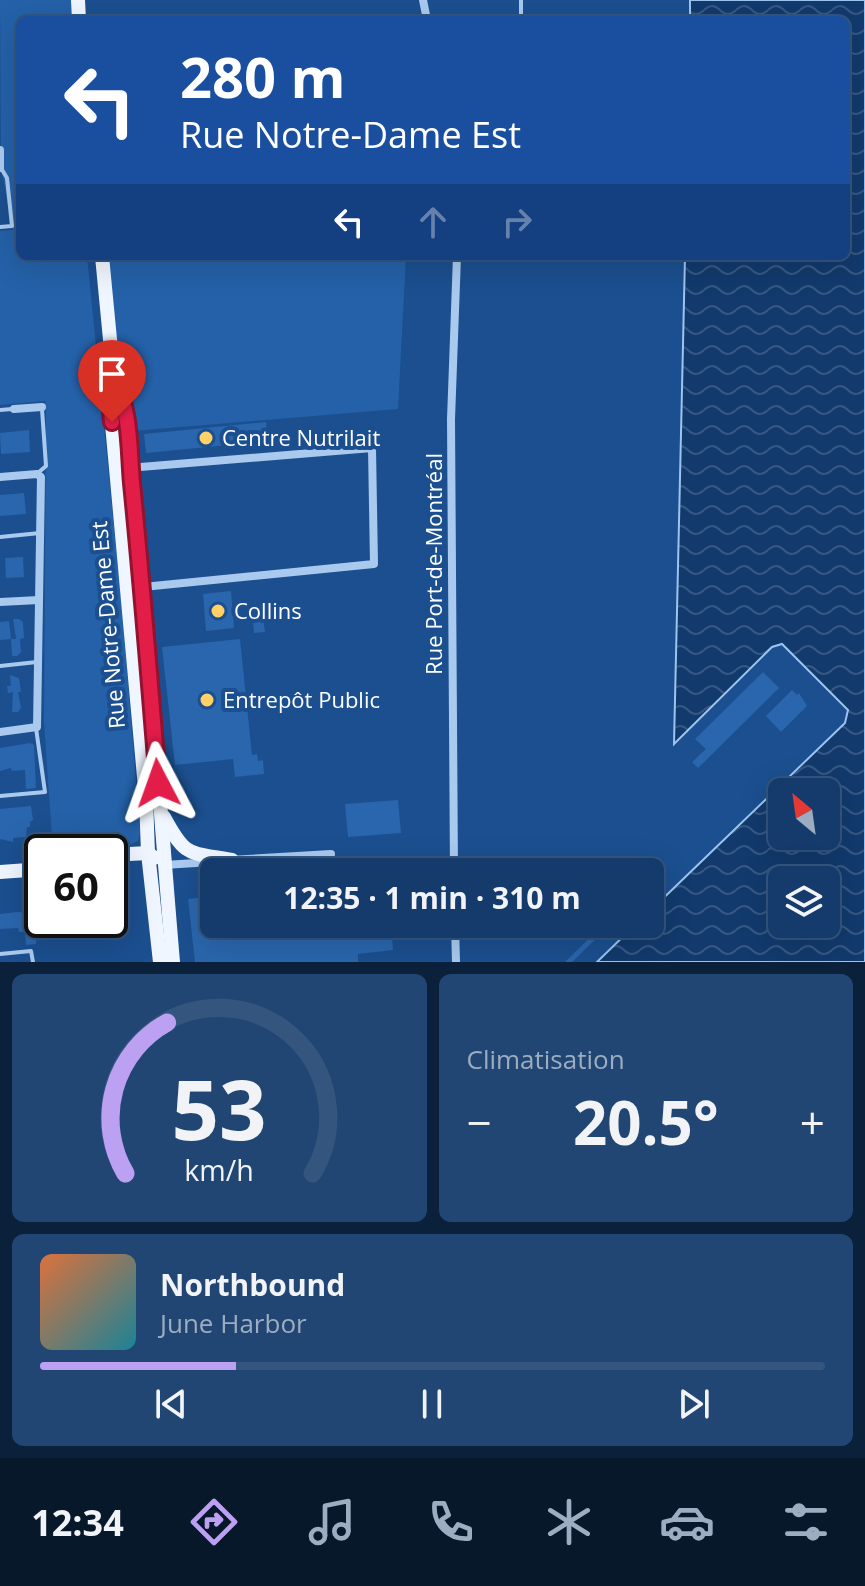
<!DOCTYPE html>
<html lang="fr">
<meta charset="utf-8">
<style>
:root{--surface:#143b6b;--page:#214673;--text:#f1f3f6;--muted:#9dadc1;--line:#33557e;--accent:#bca0f2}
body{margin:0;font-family:"Open Sans",sans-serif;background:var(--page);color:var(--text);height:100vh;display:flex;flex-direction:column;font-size:30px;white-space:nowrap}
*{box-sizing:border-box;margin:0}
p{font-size:26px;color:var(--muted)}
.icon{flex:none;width:44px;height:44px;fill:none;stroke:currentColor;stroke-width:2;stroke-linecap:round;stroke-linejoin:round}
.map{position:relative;height:962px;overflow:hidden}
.panel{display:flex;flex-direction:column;gap:12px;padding:12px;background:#0b203b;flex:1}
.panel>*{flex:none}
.hud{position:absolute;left:16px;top:16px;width:834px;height:244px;border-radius:12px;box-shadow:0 8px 32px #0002,0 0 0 2px var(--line);background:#1a4fa0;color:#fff;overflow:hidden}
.needle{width:52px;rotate:331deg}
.fabs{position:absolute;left:768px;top:778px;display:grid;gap:16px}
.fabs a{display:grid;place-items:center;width:72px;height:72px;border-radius:12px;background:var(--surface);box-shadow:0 8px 32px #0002,0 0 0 2px var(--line);font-size:40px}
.speed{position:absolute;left:24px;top:834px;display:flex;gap:16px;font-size:40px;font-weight:700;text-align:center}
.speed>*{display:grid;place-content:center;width:104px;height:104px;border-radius:50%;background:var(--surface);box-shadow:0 8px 32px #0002,0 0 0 2px var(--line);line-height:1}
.speed .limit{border:4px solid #111;border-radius:12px;background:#fff;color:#111}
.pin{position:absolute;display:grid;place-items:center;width:68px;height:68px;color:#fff;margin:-82px -34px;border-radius:50% 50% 50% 0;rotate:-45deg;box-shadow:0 0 8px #0007}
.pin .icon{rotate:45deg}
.me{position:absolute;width:88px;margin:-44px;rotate:356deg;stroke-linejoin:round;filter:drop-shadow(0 0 6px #0008)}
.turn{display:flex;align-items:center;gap:28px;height:168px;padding:0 32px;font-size:36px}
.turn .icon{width:104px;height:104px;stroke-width:2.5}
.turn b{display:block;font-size:56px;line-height:68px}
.lanes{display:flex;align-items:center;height:76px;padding:0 32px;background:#0003;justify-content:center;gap:40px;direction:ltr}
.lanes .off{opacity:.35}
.big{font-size:60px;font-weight:700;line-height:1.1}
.panel .widget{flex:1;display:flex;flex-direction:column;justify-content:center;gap:12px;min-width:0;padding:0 28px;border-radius:12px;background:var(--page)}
.panel .dial{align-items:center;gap:0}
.dial svg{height:208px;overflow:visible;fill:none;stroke:var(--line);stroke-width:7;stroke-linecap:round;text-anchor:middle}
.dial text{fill:var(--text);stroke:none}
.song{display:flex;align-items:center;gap:24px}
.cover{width:96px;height:96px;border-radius:12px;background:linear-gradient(135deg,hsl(20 70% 55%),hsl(190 70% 35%))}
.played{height:8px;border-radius:4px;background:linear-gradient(90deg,var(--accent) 25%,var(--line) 25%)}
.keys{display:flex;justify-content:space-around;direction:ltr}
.heat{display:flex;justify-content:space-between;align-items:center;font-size:44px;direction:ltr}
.panel .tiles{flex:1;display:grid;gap:12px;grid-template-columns:1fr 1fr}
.widget:last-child{grid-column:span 2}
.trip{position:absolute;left:200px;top:858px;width:464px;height:80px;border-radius:12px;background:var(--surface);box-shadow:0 8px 32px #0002,0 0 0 2px var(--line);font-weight:700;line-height:80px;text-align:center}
.dock{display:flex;height:128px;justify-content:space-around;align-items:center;background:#08182b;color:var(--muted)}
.dock .icon{width:56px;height:56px}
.dock .active{color:var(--accent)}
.dock b{font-size:36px;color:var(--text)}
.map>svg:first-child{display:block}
.park{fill:#2461a8}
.water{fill:url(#water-waves);stroke:#9cc4f0;stroke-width:2;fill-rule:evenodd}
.building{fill:#2a66ad}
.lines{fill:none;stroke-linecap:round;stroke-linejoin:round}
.lane{stroke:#a9c9ee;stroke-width:4}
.street{stroke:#a9c9ee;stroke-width:8}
.primary{stroke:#f0f6ff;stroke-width:14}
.route-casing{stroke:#92132f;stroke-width:20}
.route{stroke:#e11d48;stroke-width:14}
.poi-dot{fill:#ffd166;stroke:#1b4f8f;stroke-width:3}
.labels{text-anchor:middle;stroke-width:8;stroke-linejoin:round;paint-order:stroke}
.poi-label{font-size:22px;fill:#fff;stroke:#1b4f8f;text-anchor:start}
.street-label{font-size:22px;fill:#fff;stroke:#1b4f8f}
</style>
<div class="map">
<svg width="865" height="962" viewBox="0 0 865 962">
<defs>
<pattern id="water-waves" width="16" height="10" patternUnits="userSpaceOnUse" patternTransform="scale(2)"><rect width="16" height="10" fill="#123a6d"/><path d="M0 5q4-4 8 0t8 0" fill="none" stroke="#365883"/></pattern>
</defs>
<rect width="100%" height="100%" fill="#1b4f8f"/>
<!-- park -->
<g class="park">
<polygon points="0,0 77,0 79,20 20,20 20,256 87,256 122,607 140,832 138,841 127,846 53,852 44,722 46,409 45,401 0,405 0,231 13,230 1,168"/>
<polygon points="105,256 406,256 398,409 121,432"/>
</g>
<!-- water -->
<path class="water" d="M690 0H865V962H597L636 924H650V911L845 723 848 710 782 644 772 647 674 744 685 256H846V20H690ZM782 792H826V836H782ZM782 880H826V924H782Z"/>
<!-- building -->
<g class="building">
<polygon points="266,422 268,441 146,453 144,434"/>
<polygon points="29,430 30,452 1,454 0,433"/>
<polygon points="24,493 26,514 0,516 0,495"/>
<polygon points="23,557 24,577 6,578 5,558"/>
<polygon points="231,591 234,628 206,631 203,594"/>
<polygon points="262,610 265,632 254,633 252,611"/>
<polygon points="13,619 19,619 23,622 24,638 20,639 21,652 17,656 12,656 11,639 0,640 0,622 9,621 11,639 16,639"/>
<polygon points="240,639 252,755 257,754 258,761 263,760 264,774 235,777 233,759 175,765 162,647"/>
<polygon points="763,672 779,688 698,768 692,762 706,749 695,739"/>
<polygon points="10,675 19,678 21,692 18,692 21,708 18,712 12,712 13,692 8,693 7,686 11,686"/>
<polygon points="792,690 797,695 799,693 807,706 781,732 766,716"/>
<polygon points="30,743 34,745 36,788 26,789 25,770 12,771 11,768 0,771 0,748"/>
<polygon points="398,800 401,833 348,837 345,804"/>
<polygon points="31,806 33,820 30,822 30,827 27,827 26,837 13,838 13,842 0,839 0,809"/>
<polygon points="408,864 409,872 383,872 381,869 387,869 387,866"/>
<polygon points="214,890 214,924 391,924 393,950 358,954 358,962 195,962 188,899 207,897 207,891"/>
<polygon points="17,912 32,913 34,928 37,928 36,944 26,945 25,932 19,932 18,928 0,929 0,914"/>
<polygon points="604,924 611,924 572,962 565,962"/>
</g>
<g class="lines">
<!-- lane -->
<g class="lane">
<polyline points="521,0 521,20"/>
<polyline points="0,227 12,226 7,178 1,168"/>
<polyline points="0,410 12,409"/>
<polyline points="39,472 46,466 42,409"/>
<polyline points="0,537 40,533"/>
<polyline points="0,666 37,662"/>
<polyline points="0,796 45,792 36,728"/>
<polyline points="0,954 31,951 33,962"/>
</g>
<!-- street -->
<g class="street">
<polyline points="423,0 427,20"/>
<polyline points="0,150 0,168"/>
<polyline points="14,409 42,407"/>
<polyline points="116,469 372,448 374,564 143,587"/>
<polyline points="0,477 37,474 41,477 37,727 0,732"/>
<polyline points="0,602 39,600"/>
<polyline points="229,860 331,854"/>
<polyline points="164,865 212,862"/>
<polyline points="454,872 451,419 457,256"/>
<polyline points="455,924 456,962"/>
</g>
<!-- primary -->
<g class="primary">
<polyline points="78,0 79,20"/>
<path d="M102 256 114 381C132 411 130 471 134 506 150 658 160 810 173 962"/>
<polyline points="114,381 109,391 146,799 148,853 160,962"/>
<path d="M164 817C186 858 188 852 232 860"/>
<polyline points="110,855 148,853 154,858"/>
<polyline points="0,872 42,869"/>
</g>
</g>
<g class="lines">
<defs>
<path id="route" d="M112 422 109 391 114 381C131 409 129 451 132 483 142 583 150 683 158 783"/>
</defs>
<!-- route casing -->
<use href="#route" class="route-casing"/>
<!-- route -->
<use href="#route" class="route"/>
</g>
<!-- markers -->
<g class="poi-dot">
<circle cx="206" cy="438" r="8"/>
<circle cx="218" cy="611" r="8"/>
<circle cx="207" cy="700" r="8"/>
</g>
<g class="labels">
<!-- poi labels -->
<g class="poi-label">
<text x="222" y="446">Centre Nutrilait</text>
<text x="234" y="619">Collins</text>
<text x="223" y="708">Entrepôt Public</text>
</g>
<!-- street labels -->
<g class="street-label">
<text transform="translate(434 564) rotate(-90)" y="8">Rue Port-de-Montréal</text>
<text transform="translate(108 625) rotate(-95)" y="8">Rue Notre-Dame Est</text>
</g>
</g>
</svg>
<div class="fabs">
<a><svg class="needle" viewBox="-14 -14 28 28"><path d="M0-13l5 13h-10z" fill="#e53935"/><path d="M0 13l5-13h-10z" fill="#9dadc1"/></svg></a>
<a><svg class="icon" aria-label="layers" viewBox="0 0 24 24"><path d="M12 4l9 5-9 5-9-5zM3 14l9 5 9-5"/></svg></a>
</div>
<div class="speed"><div class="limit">60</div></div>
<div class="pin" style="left:112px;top:422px;background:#d93025"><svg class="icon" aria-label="arrive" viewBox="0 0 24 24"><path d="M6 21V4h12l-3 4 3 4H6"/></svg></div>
<svg class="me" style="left:158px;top:783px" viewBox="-20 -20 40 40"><path d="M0-17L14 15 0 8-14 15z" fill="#e11d48" stroke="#fff" stroke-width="4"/></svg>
<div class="trip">12:35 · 1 min · 310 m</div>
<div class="hud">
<div class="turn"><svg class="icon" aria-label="left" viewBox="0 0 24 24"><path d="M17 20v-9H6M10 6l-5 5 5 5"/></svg><div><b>280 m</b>Rue Notre-Dame Est</div></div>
<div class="lanes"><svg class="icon" aria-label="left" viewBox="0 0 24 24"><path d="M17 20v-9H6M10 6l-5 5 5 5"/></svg><svg class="icon off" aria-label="ahead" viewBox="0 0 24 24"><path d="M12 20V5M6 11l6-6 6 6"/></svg><svg class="icon off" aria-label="right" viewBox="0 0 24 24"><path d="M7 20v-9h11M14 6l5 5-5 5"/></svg></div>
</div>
</div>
<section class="panel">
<div class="tiles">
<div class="widget dial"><svg viewBox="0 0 100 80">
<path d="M14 69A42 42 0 1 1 86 69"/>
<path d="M14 69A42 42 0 0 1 30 11" stroke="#bca0f2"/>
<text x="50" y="56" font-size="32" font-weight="700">53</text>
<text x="50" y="72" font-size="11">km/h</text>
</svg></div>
<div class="widget"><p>Climatisation</p>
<div class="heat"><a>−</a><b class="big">20.5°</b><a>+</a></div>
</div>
<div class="widget">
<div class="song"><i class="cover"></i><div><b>Northbound</b><p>June Harbor</p></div></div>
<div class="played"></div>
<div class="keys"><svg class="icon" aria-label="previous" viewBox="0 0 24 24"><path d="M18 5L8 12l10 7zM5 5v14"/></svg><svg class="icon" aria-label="pause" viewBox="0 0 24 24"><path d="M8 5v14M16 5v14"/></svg><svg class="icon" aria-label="next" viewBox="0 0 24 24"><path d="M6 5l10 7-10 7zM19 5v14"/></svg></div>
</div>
</div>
</section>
<nav class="dock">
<b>12:34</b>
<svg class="icon active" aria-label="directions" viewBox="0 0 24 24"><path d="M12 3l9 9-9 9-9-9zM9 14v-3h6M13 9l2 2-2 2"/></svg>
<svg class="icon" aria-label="music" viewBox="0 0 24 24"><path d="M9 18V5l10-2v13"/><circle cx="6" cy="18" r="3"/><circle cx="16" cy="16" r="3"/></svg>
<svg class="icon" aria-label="phone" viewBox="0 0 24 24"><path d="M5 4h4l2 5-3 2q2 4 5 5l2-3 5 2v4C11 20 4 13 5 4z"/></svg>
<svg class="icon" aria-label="climate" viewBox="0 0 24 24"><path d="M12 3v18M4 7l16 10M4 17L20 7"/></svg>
<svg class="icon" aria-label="car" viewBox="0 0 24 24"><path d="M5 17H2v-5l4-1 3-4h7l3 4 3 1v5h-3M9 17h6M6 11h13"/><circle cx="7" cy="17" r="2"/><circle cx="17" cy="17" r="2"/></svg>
<svg class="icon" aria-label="filters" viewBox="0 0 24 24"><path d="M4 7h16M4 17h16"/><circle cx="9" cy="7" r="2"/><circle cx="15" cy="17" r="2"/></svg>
</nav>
